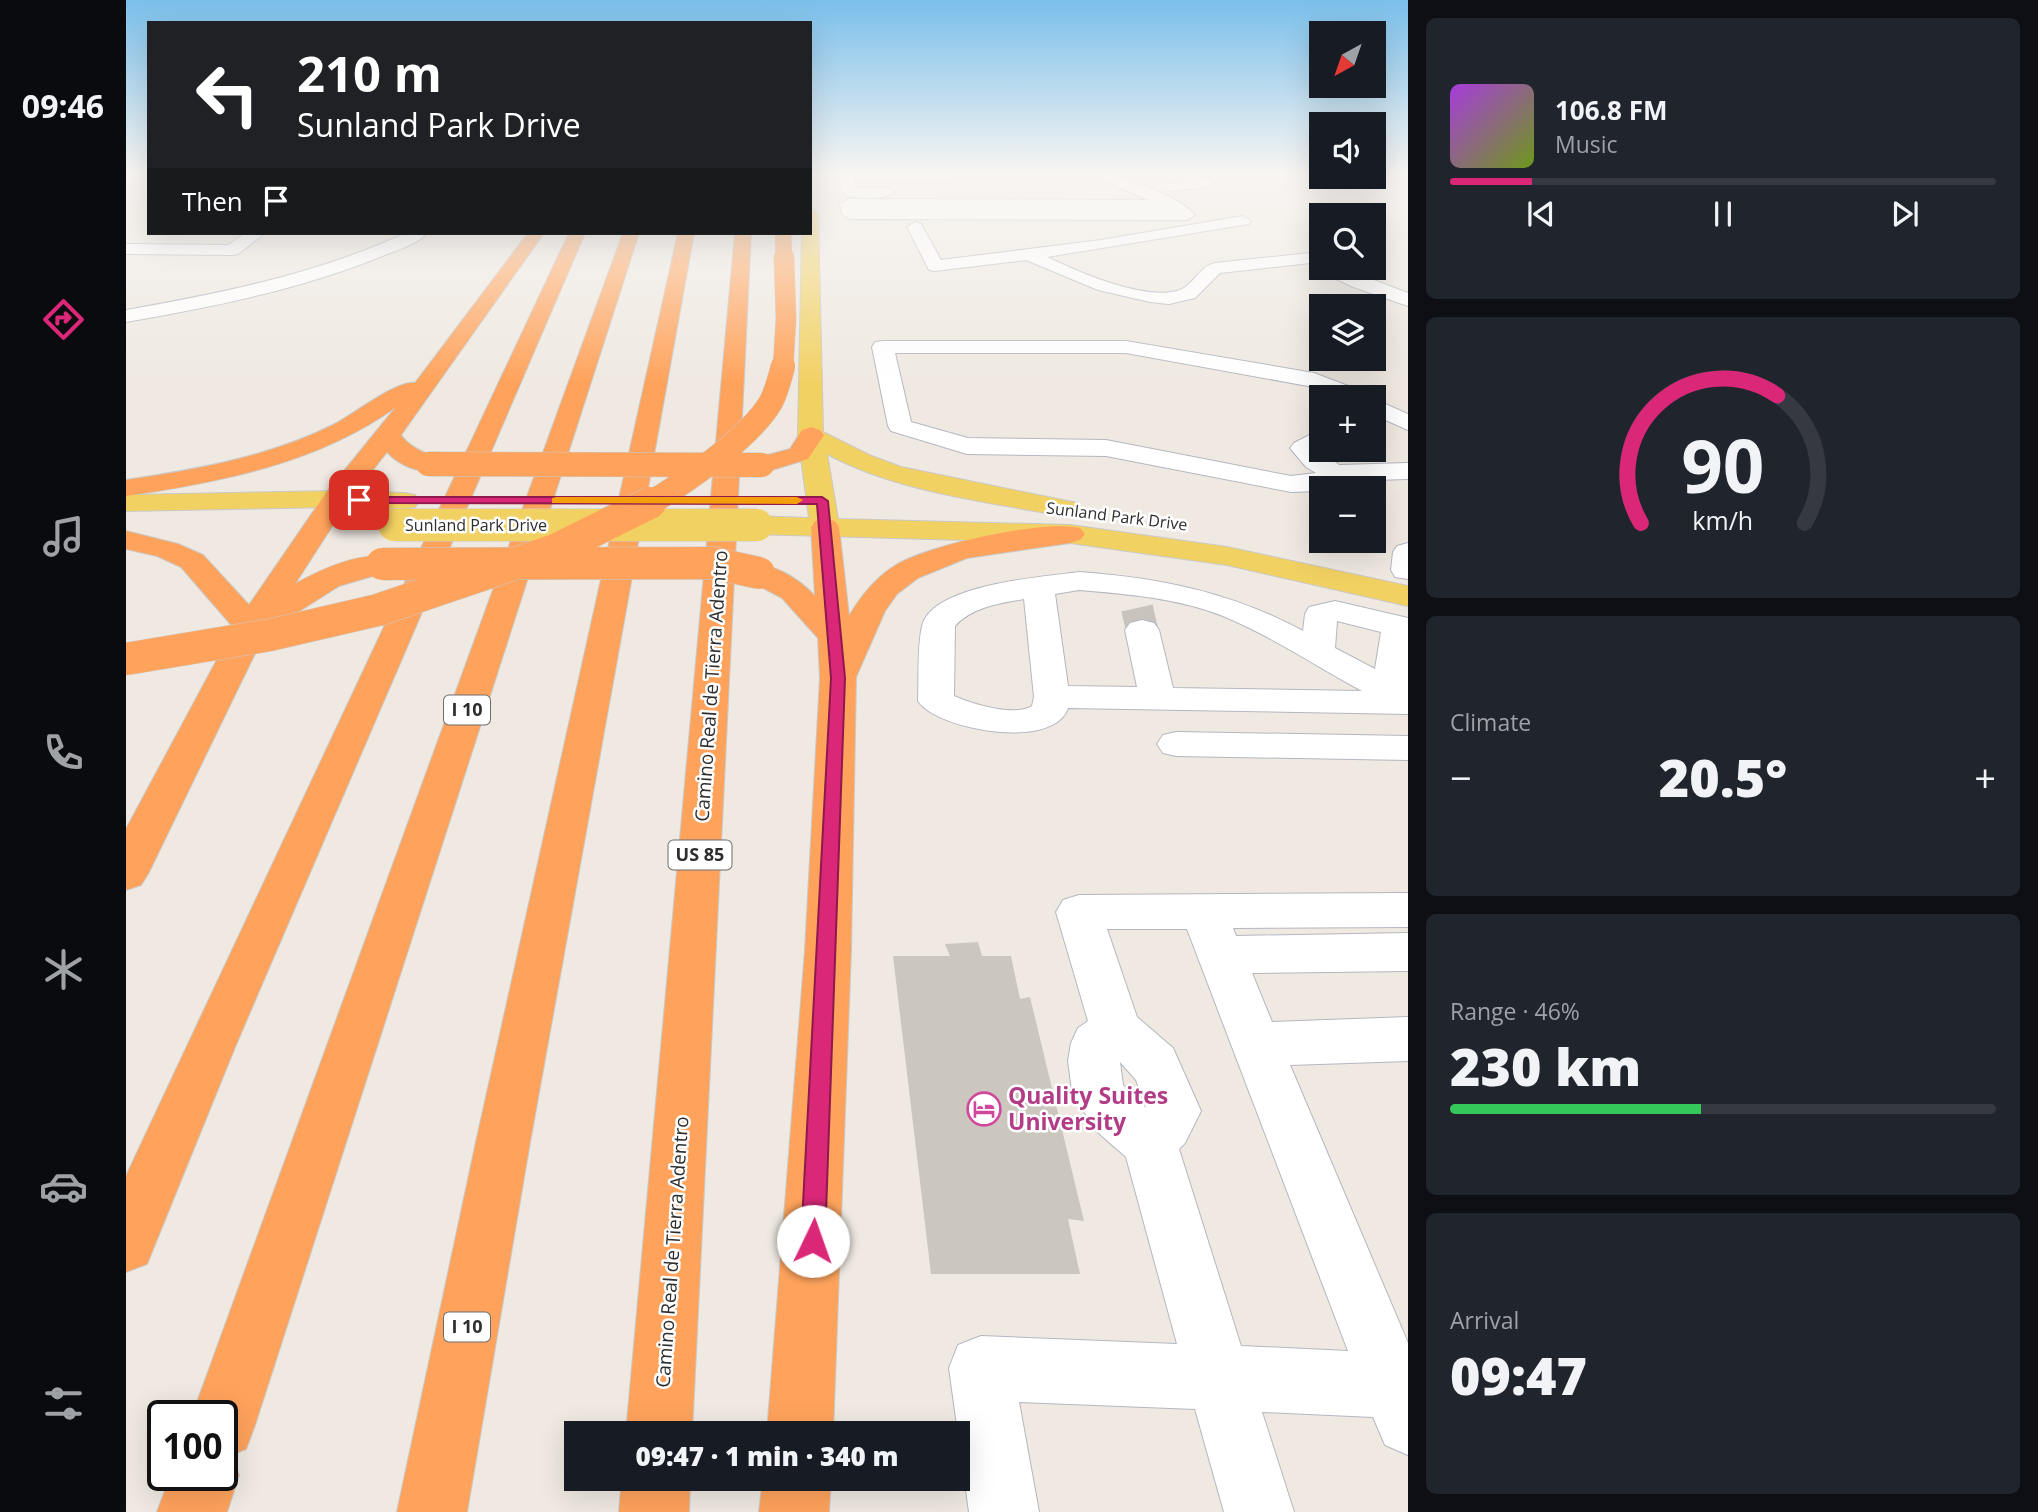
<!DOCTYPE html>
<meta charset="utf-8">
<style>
:root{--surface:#171b24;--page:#20242c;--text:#f1f3f6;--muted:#9ea1a6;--line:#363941;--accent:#db2777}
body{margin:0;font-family:"Open Sans",sans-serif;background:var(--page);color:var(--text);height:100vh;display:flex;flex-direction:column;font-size:26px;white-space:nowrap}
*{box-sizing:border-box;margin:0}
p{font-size:23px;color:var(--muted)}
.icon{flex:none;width:38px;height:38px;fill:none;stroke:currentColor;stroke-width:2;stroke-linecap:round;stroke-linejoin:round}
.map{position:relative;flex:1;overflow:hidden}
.drawer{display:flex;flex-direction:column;gap:18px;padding:18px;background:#0d0f14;width:630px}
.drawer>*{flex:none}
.hud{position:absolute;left:21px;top:21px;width:665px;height:214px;border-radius:0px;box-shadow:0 7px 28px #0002;background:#202124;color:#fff;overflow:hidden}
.needle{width:46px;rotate:220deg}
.fabs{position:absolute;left:1183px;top:21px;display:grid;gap:14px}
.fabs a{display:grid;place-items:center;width:77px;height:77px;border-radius:0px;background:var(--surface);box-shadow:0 7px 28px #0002;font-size:35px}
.speed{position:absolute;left:21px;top:1400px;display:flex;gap:14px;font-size:35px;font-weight:700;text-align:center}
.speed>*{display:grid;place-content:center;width:91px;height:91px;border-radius:50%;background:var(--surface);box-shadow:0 7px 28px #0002;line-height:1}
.speed .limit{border:4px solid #111;border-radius:10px;background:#fff;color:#111}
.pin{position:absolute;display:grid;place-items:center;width:60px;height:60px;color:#fff;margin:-30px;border-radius:14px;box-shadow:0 4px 10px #0006}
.me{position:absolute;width:77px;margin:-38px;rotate:3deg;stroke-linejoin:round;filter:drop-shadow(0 0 5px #0008)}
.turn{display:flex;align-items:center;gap:24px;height:147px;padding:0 35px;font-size:32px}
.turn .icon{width:91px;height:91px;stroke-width:2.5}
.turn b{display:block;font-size:49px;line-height:60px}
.then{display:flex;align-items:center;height:66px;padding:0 35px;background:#0003;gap:14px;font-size:26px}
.big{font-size:52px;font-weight:800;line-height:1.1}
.drawer .card{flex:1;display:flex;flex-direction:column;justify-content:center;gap:10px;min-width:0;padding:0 24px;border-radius:10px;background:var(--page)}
.drawer .dial{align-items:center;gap:0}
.dial svg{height:182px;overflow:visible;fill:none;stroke:var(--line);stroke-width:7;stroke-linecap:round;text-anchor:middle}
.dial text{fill:var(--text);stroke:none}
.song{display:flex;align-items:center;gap:21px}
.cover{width:84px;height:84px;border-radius:10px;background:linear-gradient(135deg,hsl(280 70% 55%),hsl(80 70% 35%))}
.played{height:7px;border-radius:4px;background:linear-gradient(90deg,var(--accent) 15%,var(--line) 15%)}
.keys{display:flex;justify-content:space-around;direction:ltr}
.heat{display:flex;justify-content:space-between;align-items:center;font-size:38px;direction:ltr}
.charge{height:10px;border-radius:5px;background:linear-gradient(90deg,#34c759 46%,var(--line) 0)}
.trip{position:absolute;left:438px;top:1421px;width:406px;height:70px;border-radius:0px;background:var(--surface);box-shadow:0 7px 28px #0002;font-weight:800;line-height:70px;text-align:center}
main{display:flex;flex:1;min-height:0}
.menu{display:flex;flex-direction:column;width:126px;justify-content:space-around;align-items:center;background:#090b0e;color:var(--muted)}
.menu .icon{width:49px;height:49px}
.menu .active{color:var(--accent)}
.menu b{font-size:32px;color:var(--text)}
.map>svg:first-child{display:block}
.building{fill:#cbc7bf}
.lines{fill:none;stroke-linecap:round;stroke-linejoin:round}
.minor-tunnel{stroke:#c8c4bd;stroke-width:32;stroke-dasharray:32 16;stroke-linecap:butt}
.minor-casing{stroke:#b4b7c1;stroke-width:2}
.major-casing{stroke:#c9c9c9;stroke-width:2}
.highway-casing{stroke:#c9c9c9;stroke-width:2}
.minor{fill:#fff;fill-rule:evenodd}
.major{fill:#f2d163;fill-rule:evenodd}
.highway{fill:#ffa35c;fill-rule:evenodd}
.major-bridge-casing{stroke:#c9c9c9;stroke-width:33;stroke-linecap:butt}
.highway-bridge-far3-casing{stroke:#c9c9c9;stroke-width:17;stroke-linecap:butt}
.highway-bridge-far2-casing{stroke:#c9c9c9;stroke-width:21;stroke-linecap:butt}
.highway-bridge-far1-casing{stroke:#c9c9c9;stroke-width:25;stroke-linecap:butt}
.highway-bridge-casing{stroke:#c9c9c9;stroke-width:33;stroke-linecap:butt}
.major-bridge{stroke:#f2d163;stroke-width:32}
.highway-bridge-far3{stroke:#ffa35c;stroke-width:16}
.highway-bridge-far2{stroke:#ffa35c;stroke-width:20}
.highway-bridge-far1{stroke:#ffa35c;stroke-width:24}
.highway-bridge{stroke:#ffa35c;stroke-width:32}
.route{fill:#db2777;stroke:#8e194d;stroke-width:2}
.slow{fill:#f59e0b}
.labels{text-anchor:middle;stroke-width:5;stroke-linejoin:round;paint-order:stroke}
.far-street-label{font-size:16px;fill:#2e2e2e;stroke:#fff}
.shield{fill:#fff;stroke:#6d6d6d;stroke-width:2}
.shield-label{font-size:18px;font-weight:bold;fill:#2e2e2e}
.street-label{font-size:19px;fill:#2e2e2e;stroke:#fff}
.near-hotel-label{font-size:23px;font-weight:bold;fill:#b23c85;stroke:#fff;text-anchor:start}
</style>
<main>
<nav class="menu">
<b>09:46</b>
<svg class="icon active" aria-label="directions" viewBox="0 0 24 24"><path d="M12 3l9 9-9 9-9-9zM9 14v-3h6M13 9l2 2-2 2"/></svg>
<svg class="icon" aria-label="music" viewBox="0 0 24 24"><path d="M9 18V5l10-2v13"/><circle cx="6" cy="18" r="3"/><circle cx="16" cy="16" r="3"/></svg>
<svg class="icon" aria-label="phone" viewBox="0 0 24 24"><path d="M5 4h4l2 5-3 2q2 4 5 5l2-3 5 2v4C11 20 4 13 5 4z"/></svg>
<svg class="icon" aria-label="climate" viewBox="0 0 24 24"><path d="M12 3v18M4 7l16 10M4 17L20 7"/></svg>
<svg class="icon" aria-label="car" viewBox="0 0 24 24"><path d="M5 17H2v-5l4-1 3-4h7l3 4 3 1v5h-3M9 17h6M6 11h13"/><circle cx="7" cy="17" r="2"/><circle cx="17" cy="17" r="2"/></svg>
<svg class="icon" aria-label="filters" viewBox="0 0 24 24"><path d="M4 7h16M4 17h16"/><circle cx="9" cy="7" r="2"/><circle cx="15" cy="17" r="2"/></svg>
</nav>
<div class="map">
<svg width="1282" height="1512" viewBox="0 0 1282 1512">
<rect width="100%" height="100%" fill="#efe9e1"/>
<!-- building -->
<polygon class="building" points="852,942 856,956 885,956 894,999 904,997 958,1221 942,1219 954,1274 805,1274 767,956 824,956 819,944"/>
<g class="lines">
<!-- minor-tunnel -->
<polyline class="minor-tunnel" points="1011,608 1016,630"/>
<defs>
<g id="minor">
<path d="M712 171H829L836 175 829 179H728L730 188H761L768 192C759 200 726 200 717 192Z"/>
<path d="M955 171C982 170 1051 193 1069 215L1061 220 724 219 716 214 714 204 722 199 1023 200Z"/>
<polygon points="1040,171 1060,171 1089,183 1082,187 1046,191 1041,190 1039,187 1041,184 1062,181"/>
<path d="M1117 216 1125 221 1123 224 921 257C952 272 1016 300 1051 291 1067 287 1073 266 1089 263L1184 253 1193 258 1184 263 1094 273 1069 298 1043 304 1024 302 972 290 900 260 809 271 803 270 781 227 789 222 795 224 815 260 975 240Z"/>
<polygon points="120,233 139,233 112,254 106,255 0,254 0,244 102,245"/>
<path d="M280 233H301C291 245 268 251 254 257 172 290 86 307 0 322V310C96 293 191 274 280 233Z"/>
<polygon points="1195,265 1195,268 1216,268 1282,293 1282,306 1227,287 1196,272 1193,268"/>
<polygon points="757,341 1000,341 1188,373 1238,392 1242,397 1210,397 1182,386 1000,353 769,353 785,422 842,438 980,440 1165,476 1190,473 1180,467 1164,448 1168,443 1195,429 1195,448 1193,449 1213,465 1282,463 1282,479 1214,481 1194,491 1165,492 980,456 841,454 765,431 762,426 746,347 749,342"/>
<polygon points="1248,399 1282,414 1282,430 1248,415"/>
<polygon points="1282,543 1282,579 1269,577 1265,570 1267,552 1271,546"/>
<path d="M953 572C1034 578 1105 592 1177 631L1179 614 1183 607 1209 601 1282 618V714L942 708C928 751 811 730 792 701 793 677 791 649 796 626 806 584 918 577 953 572ZM953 590C1001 594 1052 598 1097 616 1145 636 1190 666 1236 691L1047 688 1033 630 1028 623 1016 620 1004 623 999 630 1011 687 942 686 929 594ZM898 599 908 697 906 706C888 717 846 704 828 696L829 626C846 607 875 603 898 599ZM1211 621 1255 632 1249 669 1209 648Z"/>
<polygon points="1050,732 1282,736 1282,760 1050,756 1037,753 1031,744 1037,735"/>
<path d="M1282 893V927L1107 928 1110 936 1282 933V971L1126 973 1146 1022 1282 1017V1061L1164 1065 1282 1343V1455L1259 1445 1247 1417 1136 1412 1168 1512H1098L1069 1409 893 1402 913 1512H843L823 1368 832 1345 855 1336 1051 1344 1000 1157 968 1129 946 1090 942 1061 945 1043 952 1028 962 1021 930 912 937 900 953 895ZM981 929H1061L1222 1351 1115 1346 1053 1149 1059 1143 1075 1111 1047 1048 1011 1017ZM994 1062 1010 1080 1020 1108 997 1085Z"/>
</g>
<g id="major">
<path d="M684 208 692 213 697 432 743 455 775 467 941 501 951 503 955 509 951 515 941 517C861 501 774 493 701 454L712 519 944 525 1101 547 1282 586V606L1101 565 944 543 631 534 621 531 617 525 621 519 631 516 683 518 672 435 676 233H684Z"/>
<polygon points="210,491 279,493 289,495 293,501 289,507 279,509 210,507 0,511 0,495"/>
</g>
<g id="highway">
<path d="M402 233H418L275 435C288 453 308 453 315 464L311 470C294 474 274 466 261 452L221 503 169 584C196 569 236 550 267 558L271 564 267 570 213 586 139 633 22 874 15 885 0 890V829L108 628 55 567 31 556 0 549V531L52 544 77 555 123 605 200 493 270 407C191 464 93 482 0 496V480C72 469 143 457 209 424 226 415 273 379 289 383Z"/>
<polygon points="443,233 459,233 109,1047 21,1264 0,1272 0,1176"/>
<polygon points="497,233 513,233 129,1425 120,1449 105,1455 113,1475 101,1512 31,1512 45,1475 96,1475 96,1416 66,1416"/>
<polygon points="552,233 568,233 404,1142 341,1512 271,1512 350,1142"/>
<polygon points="609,233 625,233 566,1433 500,1433"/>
<polygon points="685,427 694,430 698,435 682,459 636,473 627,471 623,465 627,459 664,449 676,430"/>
<path d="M699 518 709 521 713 527 723 616C735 596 750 577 770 565 803 545 918 519 954 528L959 534 954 540 944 543 841 558 792 578 771 594 759 611 730 677 725 950 707 1433H641L679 950 694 678 692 638 656 598 622 580 618 573 622 566C646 561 673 579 689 596L685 527 689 521Z"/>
<polygon points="496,1479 564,1479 563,1512 493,1512"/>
<polygon points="637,1479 705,1479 703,1512 633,1512"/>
</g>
</defs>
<!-- minor casing -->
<use href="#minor" class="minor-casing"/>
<!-- major casing -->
<use href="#major" class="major-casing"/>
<!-- highway casing -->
<use href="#highway" class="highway-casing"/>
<!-- minor -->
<use href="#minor" class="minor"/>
<!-- major -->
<use href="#major" class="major"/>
<!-- highway -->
<use href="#highway" class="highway"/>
<defs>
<polyline id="major-bridge" points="268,525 631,525"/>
<polyline id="highway-bridge-far3" points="657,233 658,258"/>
<polyline id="highway-bridge-far2" points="657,368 660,319 658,257"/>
<g id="highway-bridge-far1">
<polyline points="302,464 636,465"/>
<path d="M521 505C557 484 624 438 645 402 651 390 654 378 657 366"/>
</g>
<g id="highway-bridge">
<polyline points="256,564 588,563 633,573"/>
<polyline points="0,659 144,635 252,610 429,550 524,503"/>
</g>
</defs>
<!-- major-bridge casing -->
<use href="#major-bridge" class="major-bridge-casing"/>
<!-- highway-bridge-far3 casing -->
<use href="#highway-bridge-far3" class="highway-bridge-far3-casing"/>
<!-- highway-bridge-far2 casing -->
<use href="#highway-bridge-far2" class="highway-bridge-far2-casing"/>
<!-- highway-bridge-far1 casing -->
<use href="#highway-bridge-far1" class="highway-bridge-far1-casing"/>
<!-- highway-bridge casing -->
<use href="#highway-bridge" class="highway-bridge-casing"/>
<!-- major-bridge -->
<use href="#major-bridge" class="major-bridge"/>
<!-- highway-bridge-far3 -->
<use href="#highway-bridge-far3" class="highway-bridge-far3"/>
<!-- highway-bridge-far2 -->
<use href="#highway-bridge-far2" class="highway-bridge-far2"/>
<!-- highway-bridge-far1 -->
<use href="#highway-bridge-far1" class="highway-bridge-far1"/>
<!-- highway-bridge -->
<use href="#highway-bridge" class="highway-bridge"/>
</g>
<!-- sky -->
<linearGradient id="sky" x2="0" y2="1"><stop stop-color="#7abfeb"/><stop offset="0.45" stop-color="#f8f5f2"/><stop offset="1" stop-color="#f8f5f2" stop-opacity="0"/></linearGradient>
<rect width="1282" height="383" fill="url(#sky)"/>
<!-- route -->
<polygon class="route" points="229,497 696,497 702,501 719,678 699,1241 695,1250 687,1253 678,1250 675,1241 705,678 691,504 233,503 227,500"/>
<!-- slow -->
<polygon class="slow" points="430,497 671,497 677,500 671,504 426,503 426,498"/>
<!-- icons -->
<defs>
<symbol id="hotel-ring" viewBox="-11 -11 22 22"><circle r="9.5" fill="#fff" stroke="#d1479c" stroke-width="1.5"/><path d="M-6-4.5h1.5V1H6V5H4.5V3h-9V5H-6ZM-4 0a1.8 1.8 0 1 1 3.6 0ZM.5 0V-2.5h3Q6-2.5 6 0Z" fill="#d1479c"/></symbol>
</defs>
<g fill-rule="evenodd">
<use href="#hotel-ring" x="839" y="1090" width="38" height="38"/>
</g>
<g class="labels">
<!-- far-street labels -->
<g class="far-street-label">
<text transform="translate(991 516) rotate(7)" y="6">Sunland Park Drive</text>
<text x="350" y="531">Sunland Park Drive</text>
</g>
<!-- shield labels -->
<g class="shield">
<rect x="318" y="695.5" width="46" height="29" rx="5"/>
<rect x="542.5" y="840.5" width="63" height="29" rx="5"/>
<rect x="318" y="1312.5" width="46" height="29" rx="5"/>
</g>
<g class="shield-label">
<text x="341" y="716">I 10</text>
<text x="574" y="861">US 85</text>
<text x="341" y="1333">I 10</text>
</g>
<!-- street labels -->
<g class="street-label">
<text transform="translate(585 686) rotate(-86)" y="7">Camino Real de Tierra Adentro</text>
<text transform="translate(546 1252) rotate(-86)" y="7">Camino Real de Tierra Adentro</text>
</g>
<!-- near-hotel labels -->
<g class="near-hotel-label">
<text x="882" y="1104">Quality Suites<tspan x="882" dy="26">University</tspan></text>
</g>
</g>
</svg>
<div class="fabs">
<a><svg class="needle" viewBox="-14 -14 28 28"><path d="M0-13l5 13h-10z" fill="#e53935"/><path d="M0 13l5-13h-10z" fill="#9ea1a6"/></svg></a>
<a><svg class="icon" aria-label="sound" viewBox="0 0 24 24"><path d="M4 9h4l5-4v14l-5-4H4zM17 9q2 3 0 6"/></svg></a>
<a><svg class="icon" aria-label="search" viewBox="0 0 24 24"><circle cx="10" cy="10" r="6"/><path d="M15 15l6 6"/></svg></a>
<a><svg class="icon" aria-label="layers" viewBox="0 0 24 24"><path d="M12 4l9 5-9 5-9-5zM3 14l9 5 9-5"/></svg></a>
<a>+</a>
<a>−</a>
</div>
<div class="speed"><div class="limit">100</div></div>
<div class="pin" style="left:233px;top:500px;background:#d93025"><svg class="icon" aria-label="arrive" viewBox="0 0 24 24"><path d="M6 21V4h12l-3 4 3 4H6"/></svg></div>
<svg class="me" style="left:687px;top:1241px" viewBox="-20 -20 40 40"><circle r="19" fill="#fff"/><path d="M0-13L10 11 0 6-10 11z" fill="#db2777"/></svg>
<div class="trip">09:47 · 1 min · 340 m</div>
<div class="hud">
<div class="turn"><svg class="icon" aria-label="left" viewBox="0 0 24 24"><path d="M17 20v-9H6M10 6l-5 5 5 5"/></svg><div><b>210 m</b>Sunland Park Drive</div></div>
<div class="then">Then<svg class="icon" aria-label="arrive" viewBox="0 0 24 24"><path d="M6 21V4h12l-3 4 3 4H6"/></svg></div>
</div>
</div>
<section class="drawer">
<div class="card">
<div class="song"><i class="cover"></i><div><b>106.8 FM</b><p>Music</p></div></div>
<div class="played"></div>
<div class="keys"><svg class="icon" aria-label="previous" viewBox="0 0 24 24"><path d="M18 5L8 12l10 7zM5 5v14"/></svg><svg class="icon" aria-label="pause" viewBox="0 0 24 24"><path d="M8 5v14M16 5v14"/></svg><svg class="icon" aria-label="next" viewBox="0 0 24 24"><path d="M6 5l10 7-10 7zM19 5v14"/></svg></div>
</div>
<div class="card dial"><svg viewBox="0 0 100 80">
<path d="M14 69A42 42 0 1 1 86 69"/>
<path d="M14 69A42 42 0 0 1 74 13" stroke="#db2777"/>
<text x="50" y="56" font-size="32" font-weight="700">90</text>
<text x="50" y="72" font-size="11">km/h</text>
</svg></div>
<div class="card"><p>Climate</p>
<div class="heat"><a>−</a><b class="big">20.5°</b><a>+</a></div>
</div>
<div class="card"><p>Range · 46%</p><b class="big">230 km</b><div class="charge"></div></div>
<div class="card"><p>Arrival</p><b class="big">09:47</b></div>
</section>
</main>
